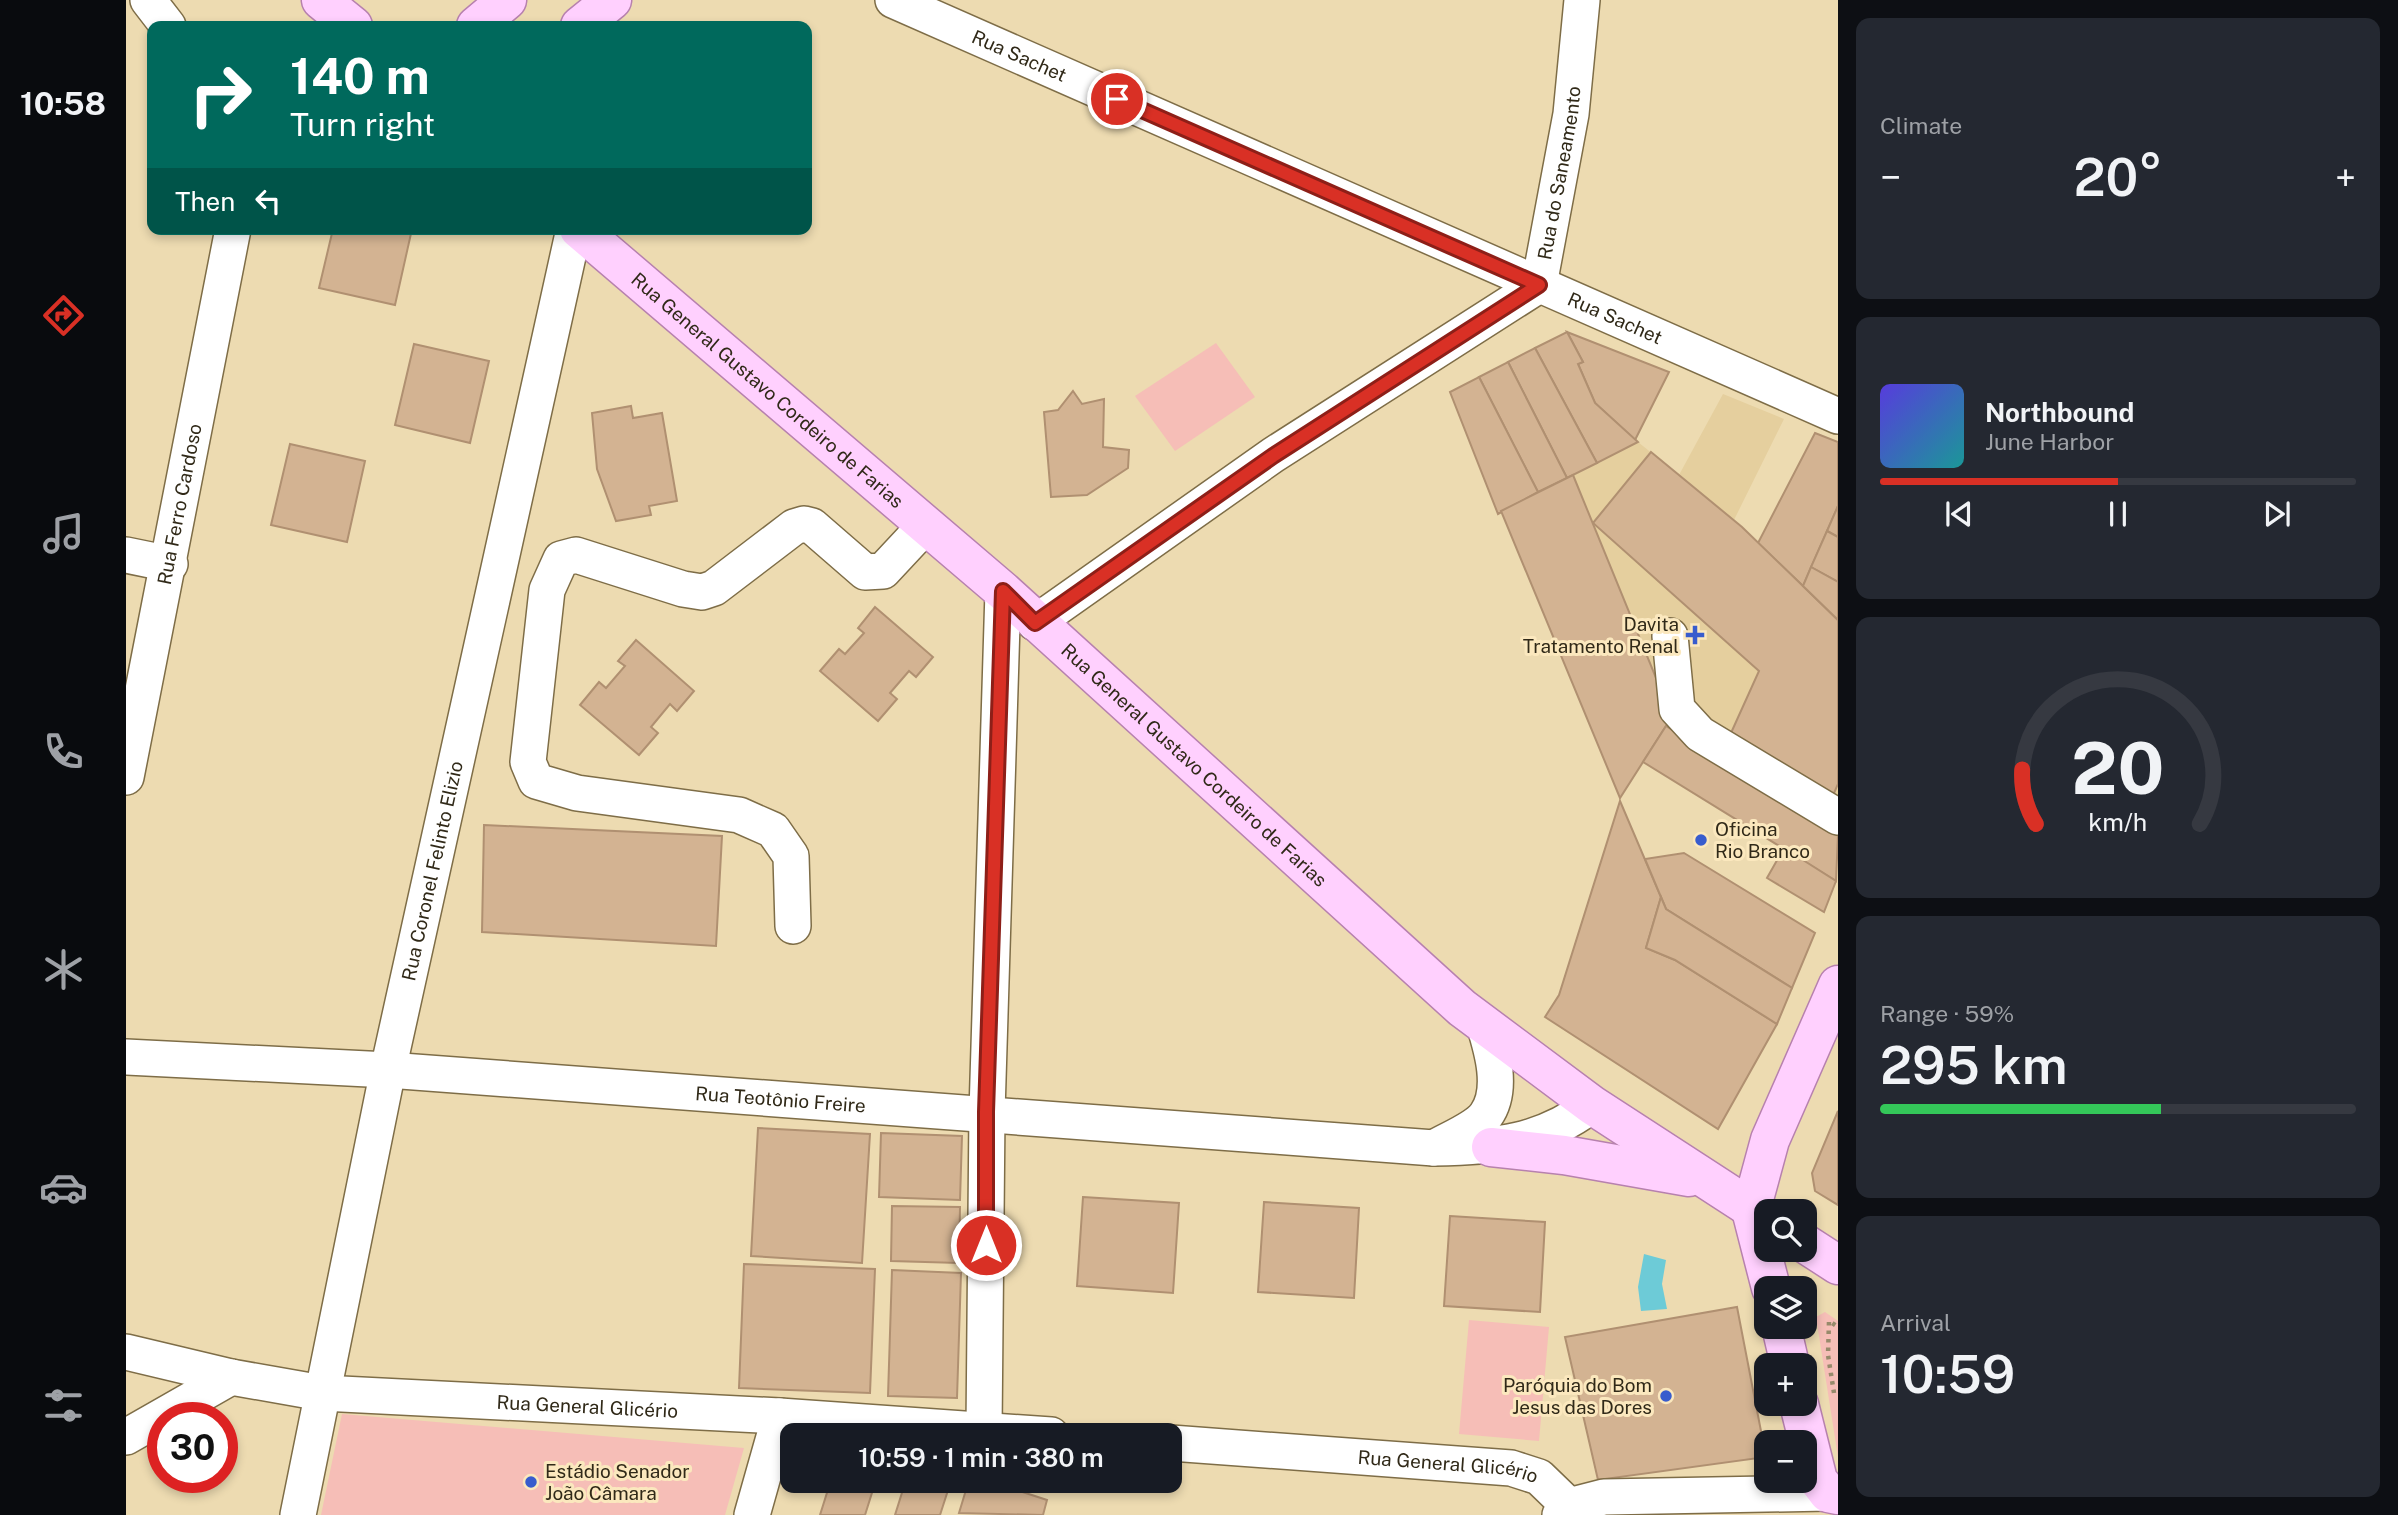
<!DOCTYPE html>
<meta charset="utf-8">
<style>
:root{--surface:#171b24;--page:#242831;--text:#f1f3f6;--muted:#9ea1a6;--line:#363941;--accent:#d93025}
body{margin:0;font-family:"Public Sans",sans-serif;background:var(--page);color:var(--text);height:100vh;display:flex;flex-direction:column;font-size:26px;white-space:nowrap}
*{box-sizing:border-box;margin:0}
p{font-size:23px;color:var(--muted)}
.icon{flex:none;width:38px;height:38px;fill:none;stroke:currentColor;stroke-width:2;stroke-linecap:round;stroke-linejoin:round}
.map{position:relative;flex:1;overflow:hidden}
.panel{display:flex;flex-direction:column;gap:18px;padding:18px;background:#0d0f14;width:560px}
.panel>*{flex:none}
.guide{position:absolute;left:21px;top:21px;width:665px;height:214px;border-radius:14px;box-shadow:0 4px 10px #0003;background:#00695c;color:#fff;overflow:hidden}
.tools{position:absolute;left:1628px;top:1199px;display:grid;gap:14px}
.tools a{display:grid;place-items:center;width:63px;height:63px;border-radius:14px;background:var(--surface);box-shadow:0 4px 10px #0003;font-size:35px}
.speed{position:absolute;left:21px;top:1402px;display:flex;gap:14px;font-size:35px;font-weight:700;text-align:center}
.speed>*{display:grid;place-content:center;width:91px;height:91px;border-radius:50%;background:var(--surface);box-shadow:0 4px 10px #0003;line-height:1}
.speed .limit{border:10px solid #d22;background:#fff;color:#111}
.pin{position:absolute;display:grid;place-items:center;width:60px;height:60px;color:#fff;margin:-30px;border:4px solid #fff;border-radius:50%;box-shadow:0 2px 7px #0007}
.me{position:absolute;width:77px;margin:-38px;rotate:0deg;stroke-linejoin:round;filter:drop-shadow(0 0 5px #0008)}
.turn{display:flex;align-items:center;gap:24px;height:147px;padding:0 28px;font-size:32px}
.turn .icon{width:91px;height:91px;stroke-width:2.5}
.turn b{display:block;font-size:49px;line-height:60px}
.then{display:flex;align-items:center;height:66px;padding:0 28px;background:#0003;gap:14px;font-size:26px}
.big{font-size:52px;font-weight:600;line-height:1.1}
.panel .tile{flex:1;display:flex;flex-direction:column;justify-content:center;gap:10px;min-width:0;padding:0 24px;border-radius:14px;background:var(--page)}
.panel .dial{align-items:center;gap:0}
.dial svg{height:182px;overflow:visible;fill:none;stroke:var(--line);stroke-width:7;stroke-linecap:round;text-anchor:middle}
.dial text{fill:var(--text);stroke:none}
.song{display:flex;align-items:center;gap:21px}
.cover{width:84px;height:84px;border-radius:10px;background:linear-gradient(135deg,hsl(250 70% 55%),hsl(180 70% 35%))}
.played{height:7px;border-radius:4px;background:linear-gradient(90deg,var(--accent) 50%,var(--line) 50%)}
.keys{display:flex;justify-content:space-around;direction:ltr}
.heat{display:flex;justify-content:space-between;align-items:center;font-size:38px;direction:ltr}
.charge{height:10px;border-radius:5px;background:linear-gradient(90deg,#34c759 59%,var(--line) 0)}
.trip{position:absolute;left:654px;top:1423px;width:402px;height:70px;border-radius:14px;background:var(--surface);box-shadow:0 4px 10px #0003;font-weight:600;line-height:70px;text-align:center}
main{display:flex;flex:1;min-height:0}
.dock{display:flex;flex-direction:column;width:126px;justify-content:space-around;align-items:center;background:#090b0e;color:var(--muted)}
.dock .icon{width:49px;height:49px}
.dock .active{color:var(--accent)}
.dock b{font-size:32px;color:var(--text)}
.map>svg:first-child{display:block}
.built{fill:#e5cf9e}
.green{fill:#f6beb7}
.water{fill:#6dcbd7}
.building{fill:#d3b392;stroke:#b09071;stroke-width:2}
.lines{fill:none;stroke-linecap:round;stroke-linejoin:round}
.minor-casing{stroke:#7e6d47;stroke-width:38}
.major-casing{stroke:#b781ae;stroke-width:41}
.path{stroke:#978a6b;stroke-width:4.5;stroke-dasharray:3.5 5;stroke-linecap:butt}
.minor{stroke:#fff;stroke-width:35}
.major{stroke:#ffd0fe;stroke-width:38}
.route-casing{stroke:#8d1f18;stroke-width:18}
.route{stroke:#d93025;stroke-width:12}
.poi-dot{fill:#385ccd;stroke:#fbe8be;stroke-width:2.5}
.labels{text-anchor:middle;stroke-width:6;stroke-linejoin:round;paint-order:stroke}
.street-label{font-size:19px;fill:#302918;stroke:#fbe8be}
.poi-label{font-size:19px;fill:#302918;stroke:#fbe8be;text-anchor:end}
</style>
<main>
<nav class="dock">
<b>10:58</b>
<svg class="icon active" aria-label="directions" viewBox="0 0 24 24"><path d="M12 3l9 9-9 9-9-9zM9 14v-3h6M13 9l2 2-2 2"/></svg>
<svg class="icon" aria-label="music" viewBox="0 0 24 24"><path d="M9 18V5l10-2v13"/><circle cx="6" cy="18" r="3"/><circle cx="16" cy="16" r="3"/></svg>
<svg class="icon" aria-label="phone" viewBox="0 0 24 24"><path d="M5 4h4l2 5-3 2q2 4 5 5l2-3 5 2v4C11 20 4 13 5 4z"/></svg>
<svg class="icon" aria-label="climate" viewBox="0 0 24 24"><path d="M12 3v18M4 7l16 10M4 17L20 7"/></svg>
<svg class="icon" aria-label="car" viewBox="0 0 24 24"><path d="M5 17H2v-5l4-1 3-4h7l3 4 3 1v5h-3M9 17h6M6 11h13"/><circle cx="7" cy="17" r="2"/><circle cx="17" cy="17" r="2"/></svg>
<svg class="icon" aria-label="filters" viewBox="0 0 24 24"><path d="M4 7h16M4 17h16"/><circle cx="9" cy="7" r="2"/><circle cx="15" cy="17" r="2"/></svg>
</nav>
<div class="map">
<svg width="1712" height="1515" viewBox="0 0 1712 1515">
<rect width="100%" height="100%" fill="#eddbb1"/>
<!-- built -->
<polygon class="built" points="1597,394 1658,419 1608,520 1712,620 1712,835 1540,726 1494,798 1375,511 1512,442 1553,475"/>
<!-- green -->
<g class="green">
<polygon points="1090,343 1129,397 1049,451 1009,396"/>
<polygon points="1699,1312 1712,1321 1712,1457 1690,1317"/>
<polygon points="1343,1320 1423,1327 1413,1441 1333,1434"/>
<polygon points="216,1414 618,1448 599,1515 195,1515"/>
</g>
<!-- water -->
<polygon class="water" points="1518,1254 1540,1260 1536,1284 1541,1309 1515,1311 1512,1287"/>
<!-- building -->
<g class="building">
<polygon points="207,229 286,229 269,305 193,288"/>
<polygon points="1441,332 1543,372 1509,440 1469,403 1452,364 1457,362"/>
<polygon points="1441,332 1457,362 1452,364 1469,403 1512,442 1471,463 1409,348"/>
<polygon points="288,344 363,361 344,443 269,425"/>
<polygon points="1409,348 1471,463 1441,478 1382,362"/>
<polygon points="1382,362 1441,478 1412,492 1353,377"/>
<polygon points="1353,377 1412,492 1372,514 1324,392"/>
<polygon points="947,391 956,404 978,399 977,447 1003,450 1002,468 961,495 925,497 918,412 932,410"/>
<polygon points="505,406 507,418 536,413 551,501 523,506 525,515 490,521 471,469 466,413"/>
<polygon points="1689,433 1712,442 1712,506 1677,586 1632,543"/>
<polygon points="164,444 239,461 221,542 145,525"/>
<polygon points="1525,452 1616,527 1712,620 1712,784 1705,800 1605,733 1633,671 1467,523"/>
<polygon points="1447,475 1553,734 1540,726 1494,798 1375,511"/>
<polygon points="1712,506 1712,537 1701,531"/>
<polygon points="1701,531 1712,537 1712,582 1685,567"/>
<polygon points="1685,567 1712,582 1712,620 1677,586"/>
<polygon points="749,607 807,657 790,677 783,671 764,693 771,699 752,721 694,671 713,649 719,654 738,633 732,628"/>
<polygon points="510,640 568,691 551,711 544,704 525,727 532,733 513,755 454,705 473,682 480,688 499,666 492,661"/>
<polygon points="1540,726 1712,835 1710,881 1517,762"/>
<polygon points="1494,801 1535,897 1520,948 1549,960 1651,1024 1592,1129 1419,1017 1433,995"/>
<polygon points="358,825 596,836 590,946 356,932"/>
<polygon points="1658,848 1710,881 1698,912 1641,878"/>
<polygon points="1558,853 1689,933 1666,988 1540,909 1519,859"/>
<polygon points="1535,897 1540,909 1666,988 1651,1024 1549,960 1520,948"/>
<polygon points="1712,1111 1712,1205 1689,1191 1686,1173"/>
<polygon points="632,1128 744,1134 736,1263 625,1256"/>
<polygon points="755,1133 836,1136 834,1200 753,1197"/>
<polygon points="957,1197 1053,1203 1047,1293 951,1286"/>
<polygon points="1138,1202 1233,1208 1228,1298 1132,1292"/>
<polygon points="766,1206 834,1207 833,1263 765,1261"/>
<polygon points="1324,1216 1419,1222 1414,1312 1318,1306"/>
<polygon points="618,1264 749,1269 744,1393 613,1388"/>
<polygon points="766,1270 835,1273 831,1398 762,1396"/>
<polygon points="1611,1307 1640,1457 1472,1480 1439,1337"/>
<polygon points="705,1480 750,1480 739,1515 694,1515"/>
<polygon points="780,1480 804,1480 823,1487 814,1515 769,1515"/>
<polygon points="843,1480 860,1480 921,1500 917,1515 833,1513"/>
</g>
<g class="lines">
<defs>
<g id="minor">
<polyline points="22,0 42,26"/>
<path id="s1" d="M767 0 1712 416"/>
<polyline points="0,555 44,564"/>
<path id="s2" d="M909 623 1147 455 1413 285 1445 114 1456 0"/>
<polyline points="1544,636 1551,709 1574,734 1712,817"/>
<path id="s3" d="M0 777 107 229"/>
<polyline points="667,926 665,856 647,830 613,815 451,793 410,781 402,762 421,590 435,559 450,555 557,589 576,592 588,588 668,527 678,524 686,526 739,572 757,571 799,526"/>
<path id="s4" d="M0 1057 262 1070 1308 1148C1370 1147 1415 1143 1466 1105"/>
<path d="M1308 1148C1323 1139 1350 1129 1360 1115 1378 1090 1366 1050 1358 1024"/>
<path id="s5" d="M0 1352 105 1377 196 1393 654 1416 925 1435"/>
<polyline points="858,1430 861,1112 877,591"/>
<polyline points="0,1437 105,1377"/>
<path id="s6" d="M1045 1443 1385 1468 1413 1477 1443 1506"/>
<path id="s7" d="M172 1515 262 1070 448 229"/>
<polyline points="626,1515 654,1416"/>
<polyline points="1434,1515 1443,1506 1478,1497 1702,1493"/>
</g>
<g id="major">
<polyline points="195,0 227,26"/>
<polyline points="350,26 381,0"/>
<polyline points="454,26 486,0"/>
<path id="s8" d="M453 229 877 591 1336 1008 1466 1105 1640 1218"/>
<polyline points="1365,1147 1438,1155 1563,1177"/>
<polyline points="1678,1243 1712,1265"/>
<polyline points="1645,1288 1625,1210 1644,1140 1712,985"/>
<polyline points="1655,1326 1664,1365"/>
<polyline points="1673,1404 1692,1480 1702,1493 1712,1495"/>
</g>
</defs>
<!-- minor casing -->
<use href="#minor" class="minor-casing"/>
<!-- major casing -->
<use href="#major" class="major-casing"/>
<!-- path -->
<polyline class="path" points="1708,1393 1702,1355 1703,1321 1712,1327"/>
<!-- minor -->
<use href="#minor" class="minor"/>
<!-- major -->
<use href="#major" class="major"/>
</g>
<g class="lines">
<defs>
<polyline id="route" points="860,1245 860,1112 877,591 909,623 1147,456 1413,285 991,99"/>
</defs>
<!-- route casing -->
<use href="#route" class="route-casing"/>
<!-- route -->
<use href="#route" class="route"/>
</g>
<!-- markers -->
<g class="poi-dot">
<path d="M1565.5 624.5h7v7h7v7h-7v7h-7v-7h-7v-7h7z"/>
<circle cx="1575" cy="840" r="7"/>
<circle cx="1540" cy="1396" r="7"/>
<circle cx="405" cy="1482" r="7"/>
</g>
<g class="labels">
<!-- street labels -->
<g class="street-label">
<text dy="7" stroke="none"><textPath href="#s1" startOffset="138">Rua Sachet</textPath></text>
<text dy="7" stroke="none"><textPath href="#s2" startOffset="721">Rua do Saneamento</textPath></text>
<text dy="7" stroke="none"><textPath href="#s1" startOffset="789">Rua Sachet</textPath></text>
<text dy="7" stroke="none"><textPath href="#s8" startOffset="248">Rua General Gustavo Cordeiro de Farias</textPath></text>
<text dy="7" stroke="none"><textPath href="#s3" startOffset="278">Rua Ferro Cardoso</textPath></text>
<text dy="7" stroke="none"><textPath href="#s8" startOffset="816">Rua General Gustavo Cordeiro de Farias</textPath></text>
<text dy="7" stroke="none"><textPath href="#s7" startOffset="658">Rua Coronel Felinto Elizio</textPath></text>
<text dy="7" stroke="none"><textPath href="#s4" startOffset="656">Rua Teotônio Freire</textPath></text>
<text dy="7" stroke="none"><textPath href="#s5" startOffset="466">Rua General Glicério</textPath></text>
<text dy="7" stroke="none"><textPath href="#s6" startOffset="278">Rua General Glicério</textPath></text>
</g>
<!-- poi labels -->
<g class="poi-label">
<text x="1553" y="631">Davita<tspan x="1553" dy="22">Tratamento Renal</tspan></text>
<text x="1589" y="836" text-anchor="start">Oficina<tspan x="1589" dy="22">Rio Branco</tspan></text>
<text x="1526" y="1392">Paróquia do Bom<tspan x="1526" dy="22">Jesus das Dores</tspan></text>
<text x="419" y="1478" text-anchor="start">Estádio Senador<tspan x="419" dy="22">João Câmara</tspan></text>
</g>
</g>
</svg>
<div class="tools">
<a><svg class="icon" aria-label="search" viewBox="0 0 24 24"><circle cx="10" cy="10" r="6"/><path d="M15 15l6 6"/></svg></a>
<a><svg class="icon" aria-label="layers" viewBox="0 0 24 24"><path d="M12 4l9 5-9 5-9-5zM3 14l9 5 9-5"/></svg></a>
<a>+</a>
<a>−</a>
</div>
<div class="speed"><div class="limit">30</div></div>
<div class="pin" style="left:991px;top:99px;background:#d93025"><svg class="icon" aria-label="arrive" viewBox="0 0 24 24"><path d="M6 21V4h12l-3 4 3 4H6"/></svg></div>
<svg class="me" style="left:860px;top:1245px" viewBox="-20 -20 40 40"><circle r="17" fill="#d93025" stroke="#fff" stroke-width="3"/><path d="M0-11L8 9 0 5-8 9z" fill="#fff"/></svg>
<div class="trip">10:59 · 1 min · 380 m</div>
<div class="guide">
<div class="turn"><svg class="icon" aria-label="right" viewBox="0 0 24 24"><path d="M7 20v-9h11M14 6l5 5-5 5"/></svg><div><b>140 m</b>Turn right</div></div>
<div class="then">Then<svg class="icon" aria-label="left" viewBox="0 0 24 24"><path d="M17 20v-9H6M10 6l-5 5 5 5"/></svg></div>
</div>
</div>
<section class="panel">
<div class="tile"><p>Climate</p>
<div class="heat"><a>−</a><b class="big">20°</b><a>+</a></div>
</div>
<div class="tile">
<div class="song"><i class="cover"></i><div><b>Northbound</b><p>June Harbor</p></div></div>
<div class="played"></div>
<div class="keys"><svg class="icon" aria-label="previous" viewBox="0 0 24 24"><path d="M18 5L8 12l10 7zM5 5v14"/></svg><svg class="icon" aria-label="pause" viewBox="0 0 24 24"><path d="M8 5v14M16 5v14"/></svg><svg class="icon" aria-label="next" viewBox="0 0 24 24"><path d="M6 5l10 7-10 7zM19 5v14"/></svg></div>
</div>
<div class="tile dial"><svg viewBox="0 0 100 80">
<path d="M14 69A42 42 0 1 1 86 69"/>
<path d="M14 69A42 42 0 0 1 8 45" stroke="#d93025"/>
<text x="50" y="56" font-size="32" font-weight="700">20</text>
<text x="50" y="72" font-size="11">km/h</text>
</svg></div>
<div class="tile"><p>Range · 59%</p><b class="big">295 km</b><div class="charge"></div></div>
<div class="tile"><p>Arrival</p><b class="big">10:59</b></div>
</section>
</main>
